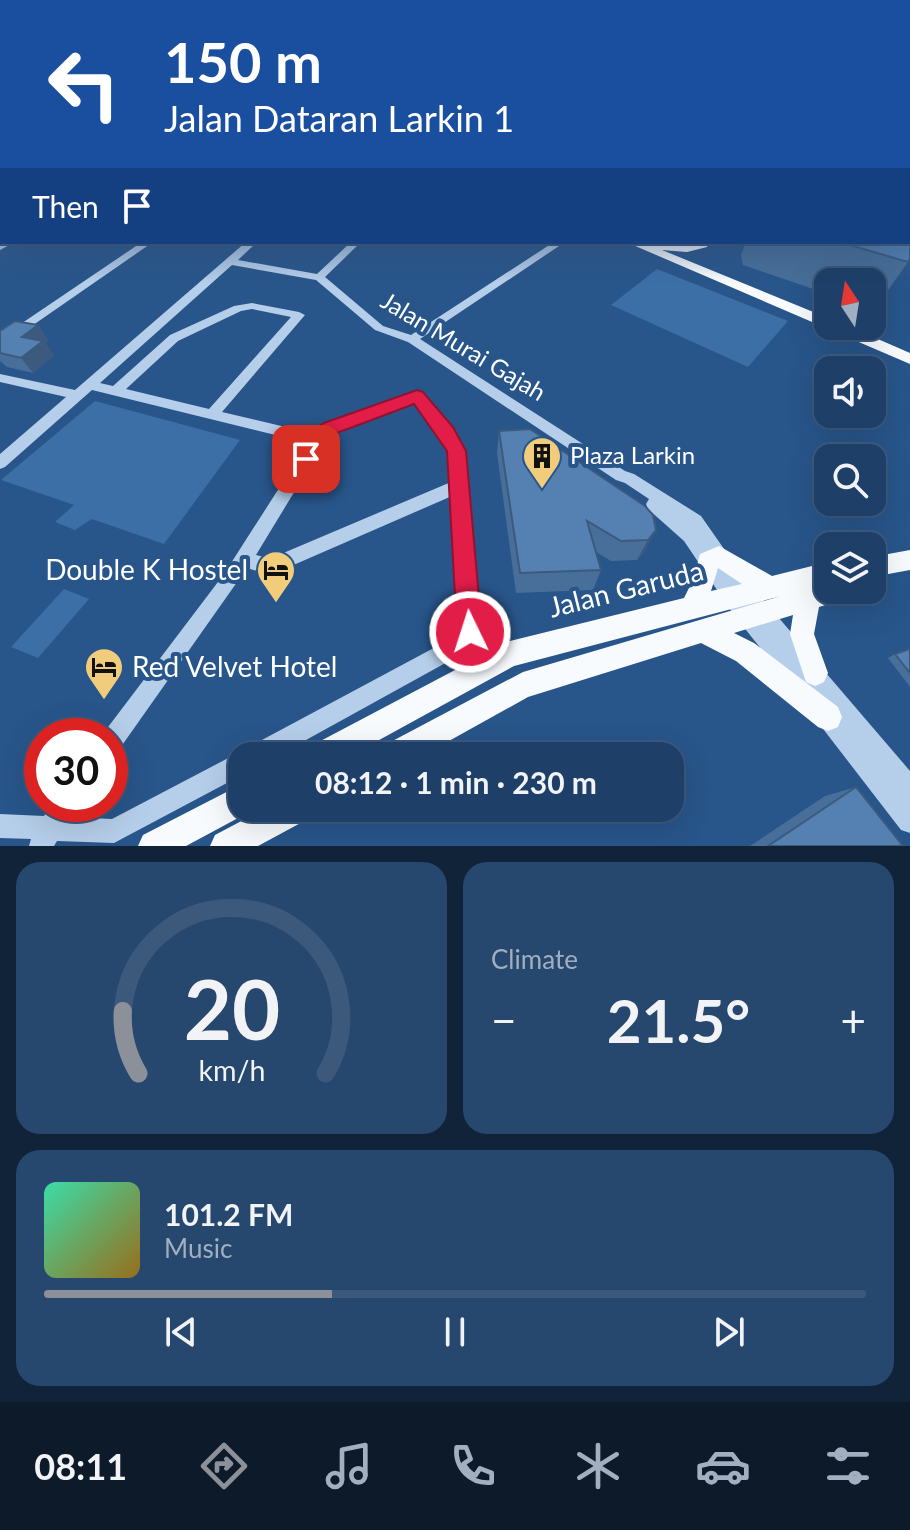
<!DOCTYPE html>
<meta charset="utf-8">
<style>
:root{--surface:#1e4068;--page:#26476e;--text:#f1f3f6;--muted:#a1afc0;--line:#3c597c;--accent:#8c9099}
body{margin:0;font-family:Lato,sans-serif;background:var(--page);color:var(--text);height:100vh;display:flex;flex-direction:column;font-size:30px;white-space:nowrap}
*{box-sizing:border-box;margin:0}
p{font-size:26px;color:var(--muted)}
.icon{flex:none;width:44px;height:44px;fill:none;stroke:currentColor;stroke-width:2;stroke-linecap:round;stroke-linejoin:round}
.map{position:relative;height:846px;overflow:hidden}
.panel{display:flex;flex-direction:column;gap:16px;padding:16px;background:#102339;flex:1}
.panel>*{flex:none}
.banner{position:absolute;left:0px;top:0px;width:910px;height:244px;box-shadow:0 8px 32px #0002,0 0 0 2px var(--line);background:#1a4fa0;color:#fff;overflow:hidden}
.needle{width:52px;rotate:348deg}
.controls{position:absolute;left:814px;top:268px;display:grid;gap:16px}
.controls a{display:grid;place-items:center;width:72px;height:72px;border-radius:16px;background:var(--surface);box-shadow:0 8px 32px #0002,0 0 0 2px var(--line);font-size:40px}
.speed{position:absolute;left:24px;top:718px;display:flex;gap:16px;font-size:40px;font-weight:700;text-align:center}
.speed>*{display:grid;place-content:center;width:104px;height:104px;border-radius:50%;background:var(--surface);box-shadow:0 8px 32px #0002,0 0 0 2px var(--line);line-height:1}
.speed .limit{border:12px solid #d22;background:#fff;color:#111}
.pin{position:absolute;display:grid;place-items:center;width:68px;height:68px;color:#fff;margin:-34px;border-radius:16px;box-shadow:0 4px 12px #0006}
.me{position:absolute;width:88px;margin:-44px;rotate:356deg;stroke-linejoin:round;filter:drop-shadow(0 0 6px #0008)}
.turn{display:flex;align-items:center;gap:28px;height:168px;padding:0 32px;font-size:36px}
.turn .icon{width:104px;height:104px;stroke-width:2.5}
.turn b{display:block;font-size:56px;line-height:68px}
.then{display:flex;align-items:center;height:76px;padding:0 32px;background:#0003;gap:16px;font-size:30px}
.big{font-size:60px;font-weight:700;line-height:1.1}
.panel .tile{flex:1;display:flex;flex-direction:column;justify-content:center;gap:12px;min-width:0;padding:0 28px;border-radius:24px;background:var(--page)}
.panel .dial{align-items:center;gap:0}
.dial svg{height:208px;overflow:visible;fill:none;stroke:var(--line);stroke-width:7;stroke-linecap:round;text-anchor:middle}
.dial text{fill:var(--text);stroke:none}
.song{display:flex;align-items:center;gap:24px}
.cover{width:96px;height:96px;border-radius:12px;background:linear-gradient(135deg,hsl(160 70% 55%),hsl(40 70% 35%))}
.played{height:8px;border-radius:4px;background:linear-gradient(90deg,var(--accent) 35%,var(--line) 35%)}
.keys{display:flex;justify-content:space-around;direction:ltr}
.heat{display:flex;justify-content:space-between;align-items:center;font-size:44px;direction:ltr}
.panel .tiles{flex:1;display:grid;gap:16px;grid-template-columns:1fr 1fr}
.tile:last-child{grid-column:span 2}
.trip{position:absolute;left:228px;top:742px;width:456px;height:80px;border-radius:24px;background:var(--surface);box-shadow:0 8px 32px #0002,0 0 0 2px var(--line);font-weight:700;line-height:80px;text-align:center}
.dock{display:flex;height:128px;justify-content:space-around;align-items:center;background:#0c1a2a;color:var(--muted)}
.dock .icon{width:56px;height:56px}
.dock .on{color:var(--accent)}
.dock b{font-size:36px;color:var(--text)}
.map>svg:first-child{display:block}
.green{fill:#3c6fa6}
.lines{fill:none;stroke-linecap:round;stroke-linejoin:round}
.minor{fill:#b5cee9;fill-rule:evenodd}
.major{fill:#f8fbfe;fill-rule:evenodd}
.wall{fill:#486f99}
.shaded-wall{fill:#3b5a7d}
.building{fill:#5481b2;stroke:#3b5a7d;stroke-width:2}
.route{fill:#e11d48;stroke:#92132f;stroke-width:2}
.labels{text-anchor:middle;stroke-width:8;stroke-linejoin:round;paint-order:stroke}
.street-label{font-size:24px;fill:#fff;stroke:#28558a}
.poi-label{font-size:24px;fill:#fff;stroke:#28558a;text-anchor:start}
.near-poi-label{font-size:28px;fill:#fff;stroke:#28558a;text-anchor:end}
.near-street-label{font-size:28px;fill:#fff;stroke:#28558a}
</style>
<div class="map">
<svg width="910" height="846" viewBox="0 0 910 846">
<rect width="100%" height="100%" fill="#28558a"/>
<!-- green -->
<g class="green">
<polygon points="657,269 788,321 748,367 611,305"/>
<polygon points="95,401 240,440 164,544 92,519 75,530 55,522 74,505 1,480"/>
<polygon points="64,589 89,599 38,658 11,647"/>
</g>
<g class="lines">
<!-- minor -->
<g class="minor">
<rect x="908" y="179" width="2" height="4"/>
<polygon points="3,242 15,242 0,250 0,243"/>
<polygon points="142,242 153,242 0,348 0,338"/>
<path d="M246 242H257L238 260 317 274 351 242H361L325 277 383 326 411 335 554 242H565L420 339 625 471 634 474 701 516 743 576 910 771V833L901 830 817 721 814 713 817 705 824 703 811 687 809 691 802 694 795 691 734 615 684 541 648 509 646 504 649 499 625 483 616 480 408 342 375 330 316 280 232 265 100 383 113 386 170 335 234 306 252 303 299 312 305 315 222 412 315 434 317 430 412 393H422L451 428 463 451 480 632 475 643 486 672 483 679 476 682 469 679 460 655 277 756H242V775L114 843 57 841 54 846H29L31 839 0 838V814L44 816 51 804H76L70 817 112 819 234 755 242 752 245 753 247 748 458 635 460 631 452 496 282 570 264 573 247 568 118 751 110 754V736L102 735 224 574 308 443 92 390 5 467 0 469V454L66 397 0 382V374L75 390ZM252 309 291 317 209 409 126 389 178 341 241 311ZM415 402 440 435 449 451 451 482 281 554 264 557 256 555 327 438Z"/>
</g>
<!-- major -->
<g class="major">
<polygon points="626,242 643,242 652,246 658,242 708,242 707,247 687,252 662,250 828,318 828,326 848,326 910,353 910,364"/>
<path d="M719 546 772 576 828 562V590H851L847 598 819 607 814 634 828 673 824 682 815 686 806 682 790 634 793 615 734 633 754 643 838 707 842 717 838 727 828 731 818 727 736 661 701 643 528 697 422 756H379L383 746 523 672 781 596 514 666 350 756H307L311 746 510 641 684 598 693 580 700 554ZM718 568 742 584 711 591Z"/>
<polygon points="910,550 910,570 872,577 872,557"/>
<polygon points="242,784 242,808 253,810 186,846 138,846 143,835"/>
<polygon points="266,808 312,808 308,819 258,846 210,846 215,835"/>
</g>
</g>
<!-- wall -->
<g class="wall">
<polygon points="746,242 908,242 908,262 874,310 872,309 872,282 828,282 828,294 743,265 741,255"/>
<polygon points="38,325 48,340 45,343 54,356 33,373 7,367 0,361 0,331"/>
<polygon points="499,431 653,515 645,551 637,560 611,561 596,552 601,570 593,590 516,593 497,453"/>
<polygon points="910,649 910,687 888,658 895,654"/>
<polygon points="856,787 903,846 750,846 825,796"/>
</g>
<!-- shaded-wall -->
<g class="shaded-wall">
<polygon points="38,325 48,340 45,343 54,356 33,373 21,358 22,337"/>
<polygon points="656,530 645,551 637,560 648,540"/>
</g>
<!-- building -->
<g class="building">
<polygon points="908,202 910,202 910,258 908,262 840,242 908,242"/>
<polygon points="15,321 38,325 22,337 43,341 21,358 0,353 0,331"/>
<polygon points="530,429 645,506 653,515 656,530 648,540 621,541 587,521 601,570 520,573 499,431"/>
<polygon points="910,649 910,673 895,654"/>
<polygon points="856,787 903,846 768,846"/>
</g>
<!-- sky -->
<linearGradient id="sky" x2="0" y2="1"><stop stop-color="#162f4c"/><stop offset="0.58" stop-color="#426898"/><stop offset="1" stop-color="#426898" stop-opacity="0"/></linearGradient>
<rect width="910" height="282" fill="url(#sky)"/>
<!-- route -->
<polygon class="route" points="417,390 423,392 453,427 466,451 482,632 479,641 470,644 461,641 457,632 447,451 414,404 337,433 328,439 313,465 299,465 296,459 315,429 324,423"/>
<!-- icons -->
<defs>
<symbol id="building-pin" viewBox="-11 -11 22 30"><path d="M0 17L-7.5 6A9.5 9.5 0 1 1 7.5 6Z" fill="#f1cc7b" stroke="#28558a"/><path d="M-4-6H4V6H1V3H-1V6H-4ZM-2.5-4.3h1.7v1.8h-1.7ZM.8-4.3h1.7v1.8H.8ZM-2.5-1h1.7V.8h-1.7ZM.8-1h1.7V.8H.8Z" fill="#111"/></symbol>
<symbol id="hotel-pin" viewBox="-11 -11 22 30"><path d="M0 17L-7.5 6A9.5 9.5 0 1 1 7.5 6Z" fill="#f1cc7b" stroke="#28558a"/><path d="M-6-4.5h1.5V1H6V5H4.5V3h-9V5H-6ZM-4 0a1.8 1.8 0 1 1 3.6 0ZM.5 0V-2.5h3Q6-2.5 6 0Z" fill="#111"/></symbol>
</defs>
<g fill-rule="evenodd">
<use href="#building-pin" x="520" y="434" width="44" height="60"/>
<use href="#hotel-pin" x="254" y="548" width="44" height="60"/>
<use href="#hotel-pin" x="82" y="645" width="44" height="60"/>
</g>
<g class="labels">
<!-- street labels -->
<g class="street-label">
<text transform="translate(463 347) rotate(31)" y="8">Jalan Murai Gajah</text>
</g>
<!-- poi labels -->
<g class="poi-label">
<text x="570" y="464">Plaza Larkin</text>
</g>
<!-- near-poi labels -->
<g class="near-poi-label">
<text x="248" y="580">Double K Hostel</text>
<text x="132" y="677" text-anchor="start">Red Velvet Hotel</text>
</g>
<!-- near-street labels -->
<g class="near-street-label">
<text transform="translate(626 589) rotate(-14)" y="10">Jalan Garuda</text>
</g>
</g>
</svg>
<div class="controls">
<a><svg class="needle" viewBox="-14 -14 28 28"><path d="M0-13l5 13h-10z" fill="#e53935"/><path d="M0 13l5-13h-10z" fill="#a1afc0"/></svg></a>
<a><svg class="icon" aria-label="sound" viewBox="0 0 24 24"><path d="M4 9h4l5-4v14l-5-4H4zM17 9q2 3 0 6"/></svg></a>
<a><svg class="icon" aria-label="search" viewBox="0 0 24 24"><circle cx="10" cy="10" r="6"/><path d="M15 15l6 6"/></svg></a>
<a><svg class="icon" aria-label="layers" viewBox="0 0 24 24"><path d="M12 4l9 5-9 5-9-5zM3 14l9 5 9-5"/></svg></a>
</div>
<div class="speed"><div class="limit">30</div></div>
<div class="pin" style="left:306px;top:459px;background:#d93025"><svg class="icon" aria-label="arrive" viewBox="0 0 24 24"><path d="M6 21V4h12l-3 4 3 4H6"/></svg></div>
<svg class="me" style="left:470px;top:632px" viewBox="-20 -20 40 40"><circle r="17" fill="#e11d48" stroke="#fff" stroke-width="3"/><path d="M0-11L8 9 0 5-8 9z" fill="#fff"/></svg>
<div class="trip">08:12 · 1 min · 230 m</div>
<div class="banner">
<div class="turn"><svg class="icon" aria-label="left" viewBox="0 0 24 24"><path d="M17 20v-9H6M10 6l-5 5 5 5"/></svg><div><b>150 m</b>Jalan Dataran Larkin 1</div></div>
<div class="then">Then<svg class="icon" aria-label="arrive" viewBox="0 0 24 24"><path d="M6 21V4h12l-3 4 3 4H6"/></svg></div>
</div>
</div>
<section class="panel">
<div class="tiles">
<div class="tile dial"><svg viewBox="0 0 100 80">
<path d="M14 69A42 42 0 1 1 86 69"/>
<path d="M14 69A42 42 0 0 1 8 45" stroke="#8c9099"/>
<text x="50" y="56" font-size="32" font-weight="700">20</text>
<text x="50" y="72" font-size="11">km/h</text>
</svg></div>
<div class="tile"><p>Climate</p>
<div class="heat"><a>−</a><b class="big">21.5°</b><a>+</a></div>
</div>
<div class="tile">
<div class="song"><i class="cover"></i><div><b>101.2 FM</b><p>Music</p></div></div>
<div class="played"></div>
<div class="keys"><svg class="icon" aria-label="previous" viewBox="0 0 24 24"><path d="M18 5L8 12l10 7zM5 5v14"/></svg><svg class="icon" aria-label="pause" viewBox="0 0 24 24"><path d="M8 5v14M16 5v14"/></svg><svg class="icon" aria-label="next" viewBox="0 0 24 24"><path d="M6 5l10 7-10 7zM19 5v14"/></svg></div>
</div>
</div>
</section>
<nav class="dock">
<b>08:11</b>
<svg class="icon on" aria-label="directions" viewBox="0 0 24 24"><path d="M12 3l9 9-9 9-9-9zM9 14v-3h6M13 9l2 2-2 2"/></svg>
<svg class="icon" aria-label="music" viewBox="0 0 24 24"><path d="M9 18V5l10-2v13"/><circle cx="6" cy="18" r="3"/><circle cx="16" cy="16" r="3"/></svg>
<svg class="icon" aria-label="phone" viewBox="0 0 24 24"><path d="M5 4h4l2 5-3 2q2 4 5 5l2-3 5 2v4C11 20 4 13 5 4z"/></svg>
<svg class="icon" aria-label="climate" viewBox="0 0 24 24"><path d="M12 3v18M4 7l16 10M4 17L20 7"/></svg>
<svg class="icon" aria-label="car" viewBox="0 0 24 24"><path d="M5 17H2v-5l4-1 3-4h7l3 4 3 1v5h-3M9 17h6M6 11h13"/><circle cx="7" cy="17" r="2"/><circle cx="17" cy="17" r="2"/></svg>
<svg class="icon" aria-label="filters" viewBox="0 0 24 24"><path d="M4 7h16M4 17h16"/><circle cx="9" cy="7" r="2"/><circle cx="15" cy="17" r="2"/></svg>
</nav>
